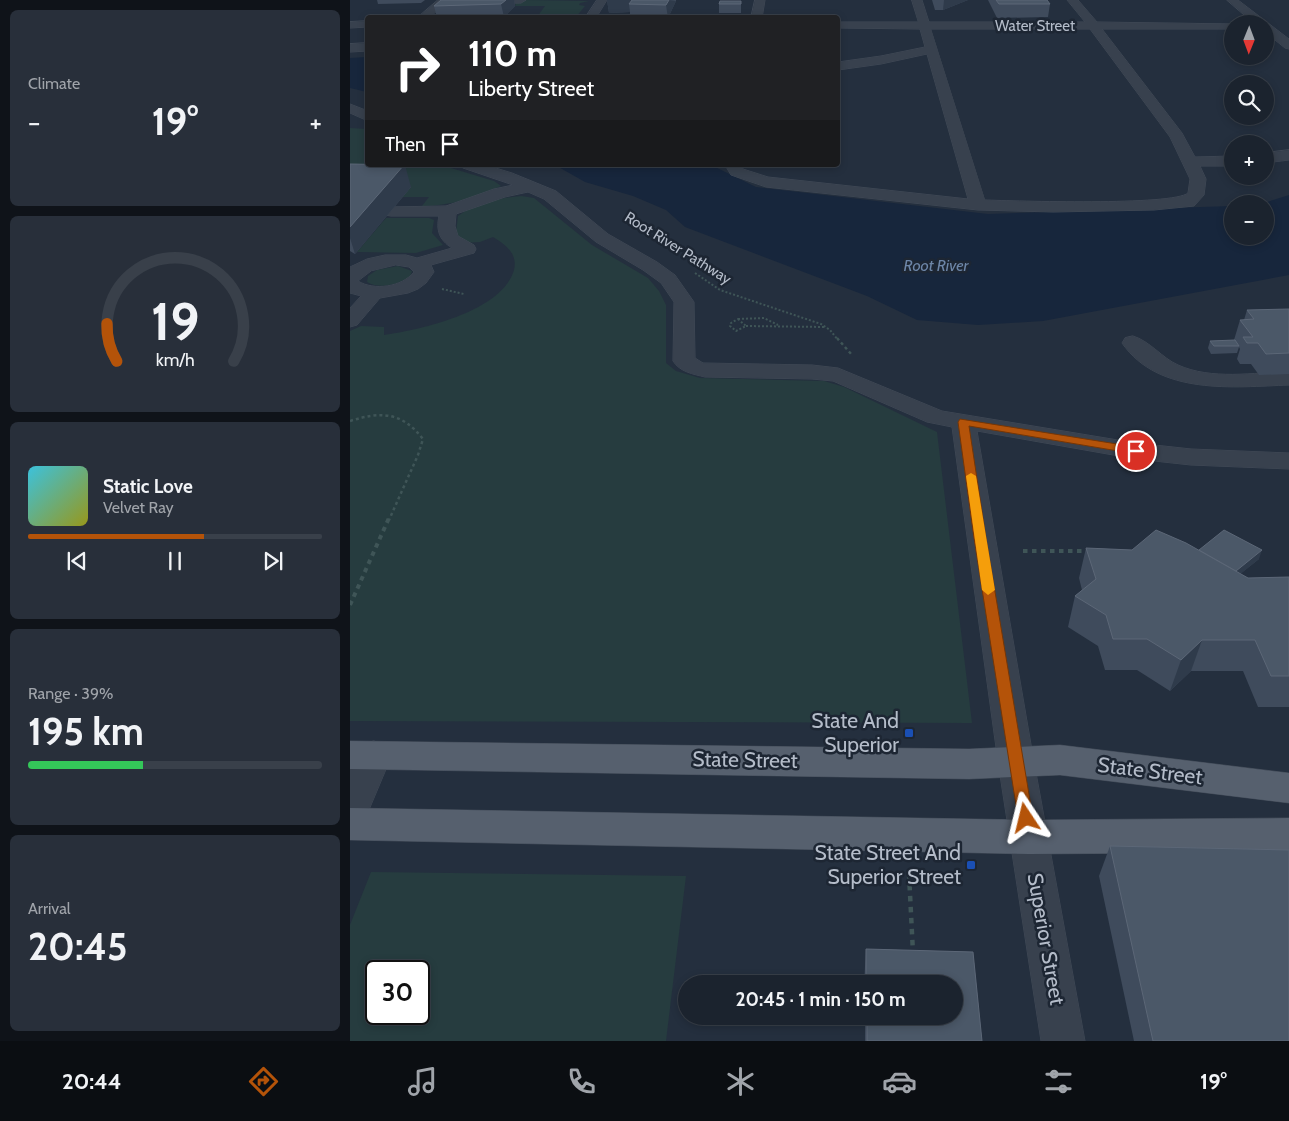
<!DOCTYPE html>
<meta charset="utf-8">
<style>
:root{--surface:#1b232e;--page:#282f3a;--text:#f1f3f6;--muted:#a0a4aa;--line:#39404a;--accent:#b45309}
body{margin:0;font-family:Cabin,sans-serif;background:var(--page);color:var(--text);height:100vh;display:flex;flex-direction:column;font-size:19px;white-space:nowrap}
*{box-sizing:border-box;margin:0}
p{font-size:16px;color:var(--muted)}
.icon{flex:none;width:28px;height:28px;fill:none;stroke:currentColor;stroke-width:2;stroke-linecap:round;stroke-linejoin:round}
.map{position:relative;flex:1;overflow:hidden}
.side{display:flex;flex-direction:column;gap:10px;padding:10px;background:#0f1319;width:350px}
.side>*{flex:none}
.top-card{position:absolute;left:15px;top:15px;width:475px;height:152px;border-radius:5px;box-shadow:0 2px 8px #0003,0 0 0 1px var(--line);background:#202124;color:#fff;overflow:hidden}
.needle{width:32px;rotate:181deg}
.tools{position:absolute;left:874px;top:15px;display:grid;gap:10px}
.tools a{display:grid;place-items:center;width:50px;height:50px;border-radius:50%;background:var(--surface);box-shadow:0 2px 8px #0003,0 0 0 1px var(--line);font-size:25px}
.speed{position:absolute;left:15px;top:960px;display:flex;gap:10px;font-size:25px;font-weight:700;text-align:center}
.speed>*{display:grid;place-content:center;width:65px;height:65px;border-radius:50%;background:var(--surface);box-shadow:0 2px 8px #0003,0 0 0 1px var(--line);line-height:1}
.speed .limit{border:2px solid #111;border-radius:8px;background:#fff;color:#111}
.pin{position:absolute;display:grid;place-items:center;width:42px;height:42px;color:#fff;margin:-21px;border:2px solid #fff;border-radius:50%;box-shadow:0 1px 5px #0007}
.me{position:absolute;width:55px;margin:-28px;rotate:350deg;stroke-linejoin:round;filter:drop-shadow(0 0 4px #0008)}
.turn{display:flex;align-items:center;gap:18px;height:105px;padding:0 20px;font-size:22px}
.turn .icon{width:65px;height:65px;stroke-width:2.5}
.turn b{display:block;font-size:35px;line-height:42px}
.then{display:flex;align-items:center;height:48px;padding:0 20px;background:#0003;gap:10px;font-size:19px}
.big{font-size:38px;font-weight:700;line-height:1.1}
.side .tile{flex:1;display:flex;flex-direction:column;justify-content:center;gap:8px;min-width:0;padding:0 18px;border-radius:8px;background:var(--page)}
.side .dial{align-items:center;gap:0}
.dial svg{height:130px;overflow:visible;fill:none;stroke:var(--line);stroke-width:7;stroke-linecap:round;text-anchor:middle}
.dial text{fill:var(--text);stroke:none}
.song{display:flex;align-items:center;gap:15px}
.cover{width:60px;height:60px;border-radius:8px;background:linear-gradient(135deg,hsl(190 70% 55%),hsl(60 70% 35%))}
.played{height:5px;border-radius:2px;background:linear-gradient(90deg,var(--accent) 60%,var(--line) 60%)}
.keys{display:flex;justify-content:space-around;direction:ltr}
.heat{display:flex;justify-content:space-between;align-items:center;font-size:28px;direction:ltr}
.charge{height:8px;border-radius:4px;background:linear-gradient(90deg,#34c759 39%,var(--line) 0)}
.trip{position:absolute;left:328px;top:975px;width:285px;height:50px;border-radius:25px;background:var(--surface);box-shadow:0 2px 8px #0003,0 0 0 1px var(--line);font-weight:700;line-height:50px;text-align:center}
.tab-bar{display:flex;height:80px;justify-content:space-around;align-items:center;background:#0b0e12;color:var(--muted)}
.tab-bar .icon{width:35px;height:35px}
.tab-bar .selected{color:var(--accent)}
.tab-bar b{font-size:22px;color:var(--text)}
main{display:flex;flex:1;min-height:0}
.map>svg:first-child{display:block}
.green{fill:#263c3f;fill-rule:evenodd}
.water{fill:#17263c}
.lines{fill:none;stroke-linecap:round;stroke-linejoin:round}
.minor-casing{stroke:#414a57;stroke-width:1}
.major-casing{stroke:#414a57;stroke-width:1}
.path-far3{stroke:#3f5557;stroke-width:2;stroke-dasharray:2 2;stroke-linecap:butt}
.path-far2{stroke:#3f5557;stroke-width:2.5;stroke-dasharray:3 3;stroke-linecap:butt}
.path-far1{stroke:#3f5557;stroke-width:4;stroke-dasharray:4.5 4.5;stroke-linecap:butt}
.path{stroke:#3f5557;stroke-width:4.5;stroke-dasharray:5.5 5.5;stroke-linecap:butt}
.minor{fill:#38414e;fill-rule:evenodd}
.major{fill:#56606e;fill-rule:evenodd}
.wall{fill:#3f4b5c}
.shaded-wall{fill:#2f3b4b}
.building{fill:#4b5868;stroke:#5c6777}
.route{fill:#b45309;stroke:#753606}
.slow{fill:#f59e0b}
.transit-dot{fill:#1a4fb4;stroke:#1d2633;stroke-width:2}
.labels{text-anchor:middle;stroke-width:5;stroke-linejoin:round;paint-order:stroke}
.far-street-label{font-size:15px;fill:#b4bcc9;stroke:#1d2633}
.far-water-label{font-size:16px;font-style:italic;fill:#6d86a8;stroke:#1d2633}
.near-poi-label{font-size:21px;fill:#b4bcc9;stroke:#1d2633;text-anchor:end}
.near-street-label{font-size:21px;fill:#b4bcc9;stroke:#1d2633}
</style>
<main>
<section class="side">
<div class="tile"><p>Climate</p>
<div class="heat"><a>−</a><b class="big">19°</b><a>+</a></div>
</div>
<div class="tile dial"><svg viewBox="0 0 100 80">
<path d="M14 69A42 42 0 1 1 86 69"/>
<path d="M14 69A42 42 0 0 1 8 46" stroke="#b45309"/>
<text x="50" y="56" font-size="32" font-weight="700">19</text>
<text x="50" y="72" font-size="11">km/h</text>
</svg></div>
<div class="tile">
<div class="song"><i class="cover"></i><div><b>Static Love</b><p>Velvet Ray</p></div></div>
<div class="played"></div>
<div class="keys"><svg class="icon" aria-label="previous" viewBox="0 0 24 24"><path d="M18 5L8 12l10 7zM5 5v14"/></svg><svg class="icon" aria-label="pause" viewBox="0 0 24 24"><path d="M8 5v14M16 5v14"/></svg><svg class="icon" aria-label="next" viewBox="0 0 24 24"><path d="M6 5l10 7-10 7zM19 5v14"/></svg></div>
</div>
<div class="tile"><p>Range · 39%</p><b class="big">195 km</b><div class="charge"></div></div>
<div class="tile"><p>Arrival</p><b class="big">20:45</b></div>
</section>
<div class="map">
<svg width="939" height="1041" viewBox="0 0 939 1041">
<rect width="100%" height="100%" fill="#242f3e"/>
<!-- green -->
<g class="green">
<polygon points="176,0 239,1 230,3 229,5 235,6 226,17 187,17 195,6 165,6 166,3"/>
<path d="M0 128 17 129 18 165H91L144 181 151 186C127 198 99 206 72 206L79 197H53L0 187Z"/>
<path d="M171 196 184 198 242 245 298 278 309 291 316 305V363L326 371 350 378 474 381 494 387 587 432 622 723 0 721V331L11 326 34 327V335C70 330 152 312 164 270 168 254 156 245 143 237L130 242 112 243 106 232 108 216C126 202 149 198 171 196Z"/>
<polygon points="36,218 79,218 84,220 82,233 93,245 66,253 7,252"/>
<path d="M48 266 62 271 60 277C47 284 31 290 17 282L18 276 27 270Z"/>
<path d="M21 872 336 876 316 1041H0V925ZM69 971V1014H26V971Z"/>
</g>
<!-- water -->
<g class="water">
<polygon points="17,57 17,92 0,88 0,58"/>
<polygon points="205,165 361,165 406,187 638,214 882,206 882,236 915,236 915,204 911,204 939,195 939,275 693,321 628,325 567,320 517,296 335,227 316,210 283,196 235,182"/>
</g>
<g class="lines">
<defs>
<g id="minor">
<polygon points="88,0 99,0 79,18 67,18"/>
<polygon points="121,0 176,0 171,3 126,4 122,3"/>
<polygon points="247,0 257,0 246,18 235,18"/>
<polygon points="405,0 415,0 412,18 401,18"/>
<path d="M562 0H572L579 22H735L717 0H728L747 22 886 24H882V29H752L832 133 845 157 882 156V166H850L856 179 854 195 844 206 804 210 703 212 628 210 416 187 381 175 375 165H391L393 169 418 177 618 199 577 54 531 64 488 70V62L531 56 575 47 570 29 488 28V22H568ZM581 29H740L820 137 840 179 838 193C823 206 664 201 635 200Z"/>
<polygon points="877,0 888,0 939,39 939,49 935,48 915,32 915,24 905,24"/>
<polygon points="18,21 18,27 0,28 0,22"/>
<polygon points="18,43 18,51 0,52 0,44"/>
<polygon points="0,104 18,111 18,121 0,113"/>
<polygon points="939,150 939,160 915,163 915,153"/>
<path d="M111 165H136L162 173 206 191 258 234 307 262 325 275 344 302 345 358 353 363 462 365 488 368 592 411 786 443 841 449 939 453V469L841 465 786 459 627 431 684 762 735 1041H691L648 762 602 427 577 422 483 381 462 379 355 377C343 374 330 372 323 361L324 302 311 283 293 270 246 242 194 199 178 192 155 197 106 214 105 226 108 236 124 245 126 249 124 253 81 265 84 272 76 283 68 289 58 293 30 298 7 325 0 327V308L11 296 0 293V267L17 259 35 255H56L67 258 102 248C89 240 86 230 89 216H41L35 215 32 211 35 207 96 206 144 189 163 185 113 168ZM46 265 59 267 64 272C52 287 24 291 8 281L21 271Z"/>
<path d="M783 336C800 341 812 358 828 365 861 380 904 373 939 371V385C884 387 809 396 772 343L775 338Z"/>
<polygon points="24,741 36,745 42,755 13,824 0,829 0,770 12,745"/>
</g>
<g id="major">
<polygon points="0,741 619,749 710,745 939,773 939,803 710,775 619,779 0,769"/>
<polygon points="0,808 679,820 939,818 939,852 679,854 0,840"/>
</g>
</defs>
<!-- minor casing -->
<use href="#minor" class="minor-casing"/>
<!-- major casing -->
<use href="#major" class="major-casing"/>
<!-- path-far3 -->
<g class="path-far3">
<polyline points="345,273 370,290 471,324 480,330 488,340"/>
<polyline points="92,289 114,294"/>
<polyline points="388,319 414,318 428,325"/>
<polygon points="388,319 396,326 386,331 380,326 381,323"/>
<polyline points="396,326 475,327"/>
</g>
<!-- path-far2 -->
<g class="path-far2">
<polyline points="487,338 502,355"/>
<path d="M0 421C31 411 52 412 73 439L68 455 39 520"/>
</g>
<!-- path-far1 -->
<g class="path-far1">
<polyline points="673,551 738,551"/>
<polyline points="0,605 39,518"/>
</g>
<!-- path -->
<polyline class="path" points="559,874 563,953"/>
<!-- minor -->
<use href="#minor" class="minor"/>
<!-- major -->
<use href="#major" class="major"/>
</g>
<!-- wall -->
<g class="wall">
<polygon points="27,0 75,0 71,3 28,4"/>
<polygon points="164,0 165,6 154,17 87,18 84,6"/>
<polygon points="257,0 326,0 326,1 318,18 280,18 280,12 259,13"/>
<polygon points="582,0 618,0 593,10 585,10"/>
<polygon points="638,0 697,0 700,4 698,17 647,18"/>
<polygon points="391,1 391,13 369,13 369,4"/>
<polygon points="0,164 61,187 5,254 0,251"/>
<polygon points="939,309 939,374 909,375 901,364 890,364 887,359 890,349 889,347 887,353 861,354 858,348 860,341 884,340 890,320 894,320 897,310"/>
<polygon points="736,548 782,550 849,550 909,559 890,574 898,578 939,577 939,707 908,707 893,671 841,671 820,691 787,670 755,670 748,646 718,627 725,596 732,590 729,578"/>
<polygon points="760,846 939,1041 784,1041 749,876"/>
<polygon points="516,949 623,952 632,1041 515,1041 515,1016 604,1016 604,984 514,984"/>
</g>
<!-- shaded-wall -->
<g class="shaded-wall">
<polygon points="156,0 164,0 165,6 154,17 151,4"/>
<polygon points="257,0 283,0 279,4 280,12 259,13"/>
<polygon points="319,0 326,1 318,18 316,5"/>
<polygon points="594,0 618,0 593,10"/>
<polygon points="54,165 55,165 61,187 5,254 0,238 0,227"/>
<polygon points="912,550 909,559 863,596 866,587"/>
<polygon points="852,640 841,671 820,691 831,660"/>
</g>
<!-- building -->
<g class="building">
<polygon points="91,0 156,0 151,4 84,6"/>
<polygon points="282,0 319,0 316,5 279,4"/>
<polygon points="646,0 697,0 700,4 649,4"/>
<polygon points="370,1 391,1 391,4 369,4"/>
<polygon points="0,164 54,165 0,227"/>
<polygon points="939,309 939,353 916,354 908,343 897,343 893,337 903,337 890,320 904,319 897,310"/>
<polygon points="885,340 889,346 864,346 860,341"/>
<polygon points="806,530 836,543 898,578 939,577 939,676 921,676 905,640 852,640 831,660 797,639 763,639 756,615 725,596 746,579 736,548 782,550"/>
<polygon points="874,530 912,550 886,571 849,550"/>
<polygon points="760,846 939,850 939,1041 803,1041"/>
<polygon points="516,949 623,952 632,1041 517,1041 517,1016 604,1016 604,984 516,984"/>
</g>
<!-- route -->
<polygon class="route" points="610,419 786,447 791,451 786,454 619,426 636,538 683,818 681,823 676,825 670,823 668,818 624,538 608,422"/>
<!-- slow -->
<polygon class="slow" points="621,473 626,476 645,590 638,595 632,590 616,476"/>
<!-- markers -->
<g class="transit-dot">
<rect x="554" y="728" width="10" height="10" rx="2.5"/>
<rect x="616" y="860" width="10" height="10" rx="2.5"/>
</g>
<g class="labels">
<!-- far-street labels -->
<g class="far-street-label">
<text x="685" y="31">Water Street</text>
<text transform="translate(328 248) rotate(32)" y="5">Root River Pathway</text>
</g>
<!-- far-water labels -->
<g class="far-water-label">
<text x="586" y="271">Root River</text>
</g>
<!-- near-poi labels -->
<g class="near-poi-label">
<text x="549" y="728">State And<tspan x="549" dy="24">Superior</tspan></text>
<text x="611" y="860">State Street And<tspan x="611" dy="24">Superior Street</tspan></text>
</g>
<!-- near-street labels -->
<g class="near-street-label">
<text transform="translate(395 760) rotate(1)" y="7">State Street</text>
<text transform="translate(800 771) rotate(7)" y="7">State Street</text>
<text transform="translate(696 939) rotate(80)" y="7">Superior Street</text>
</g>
</g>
</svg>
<div class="tools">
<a><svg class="needle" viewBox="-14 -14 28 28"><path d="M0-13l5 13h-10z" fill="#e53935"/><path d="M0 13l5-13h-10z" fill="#a0a4aa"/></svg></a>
<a><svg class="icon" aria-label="search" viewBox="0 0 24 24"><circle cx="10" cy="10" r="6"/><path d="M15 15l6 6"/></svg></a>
<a>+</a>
<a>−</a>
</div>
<div class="speed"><div class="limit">30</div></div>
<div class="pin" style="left:786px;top:451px;background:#d93025"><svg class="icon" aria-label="arrive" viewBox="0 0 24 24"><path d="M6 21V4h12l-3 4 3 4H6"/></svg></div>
<svg class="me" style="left:676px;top:818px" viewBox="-20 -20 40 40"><path d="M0-17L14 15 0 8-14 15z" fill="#b45309" stroke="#fff" stroke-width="4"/></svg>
<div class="trip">20:45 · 1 min · 150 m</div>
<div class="top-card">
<div class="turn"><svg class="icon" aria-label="right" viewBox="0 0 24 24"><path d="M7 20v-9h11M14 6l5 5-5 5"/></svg><div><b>110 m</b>Liberty Street</div></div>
<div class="then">Then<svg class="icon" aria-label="arrive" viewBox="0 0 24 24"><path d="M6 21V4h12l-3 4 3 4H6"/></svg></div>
</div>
</div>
</main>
<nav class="tab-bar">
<b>20:44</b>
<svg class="icon selected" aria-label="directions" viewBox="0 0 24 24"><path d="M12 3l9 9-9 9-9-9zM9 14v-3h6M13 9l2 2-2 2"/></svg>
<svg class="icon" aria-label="music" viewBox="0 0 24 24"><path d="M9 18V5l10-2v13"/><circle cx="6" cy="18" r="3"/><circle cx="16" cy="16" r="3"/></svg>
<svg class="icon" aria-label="phone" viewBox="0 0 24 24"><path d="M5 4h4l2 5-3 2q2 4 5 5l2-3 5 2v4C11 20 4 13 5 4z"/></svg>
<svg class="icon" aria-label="climate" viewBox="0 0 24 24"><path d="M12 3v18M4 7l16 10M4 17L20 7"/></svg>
<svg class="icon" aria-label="car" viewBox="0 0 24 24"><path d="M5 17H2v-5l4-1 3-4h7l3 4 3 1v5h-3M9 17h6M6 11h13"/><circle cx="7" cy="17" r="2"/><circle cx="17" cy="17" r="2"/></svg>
<svg class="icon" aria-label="filters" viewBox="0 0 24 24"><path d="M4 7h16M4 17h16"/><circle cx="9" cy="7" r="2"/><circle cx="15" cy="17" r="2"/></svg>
<b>19°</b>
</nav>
